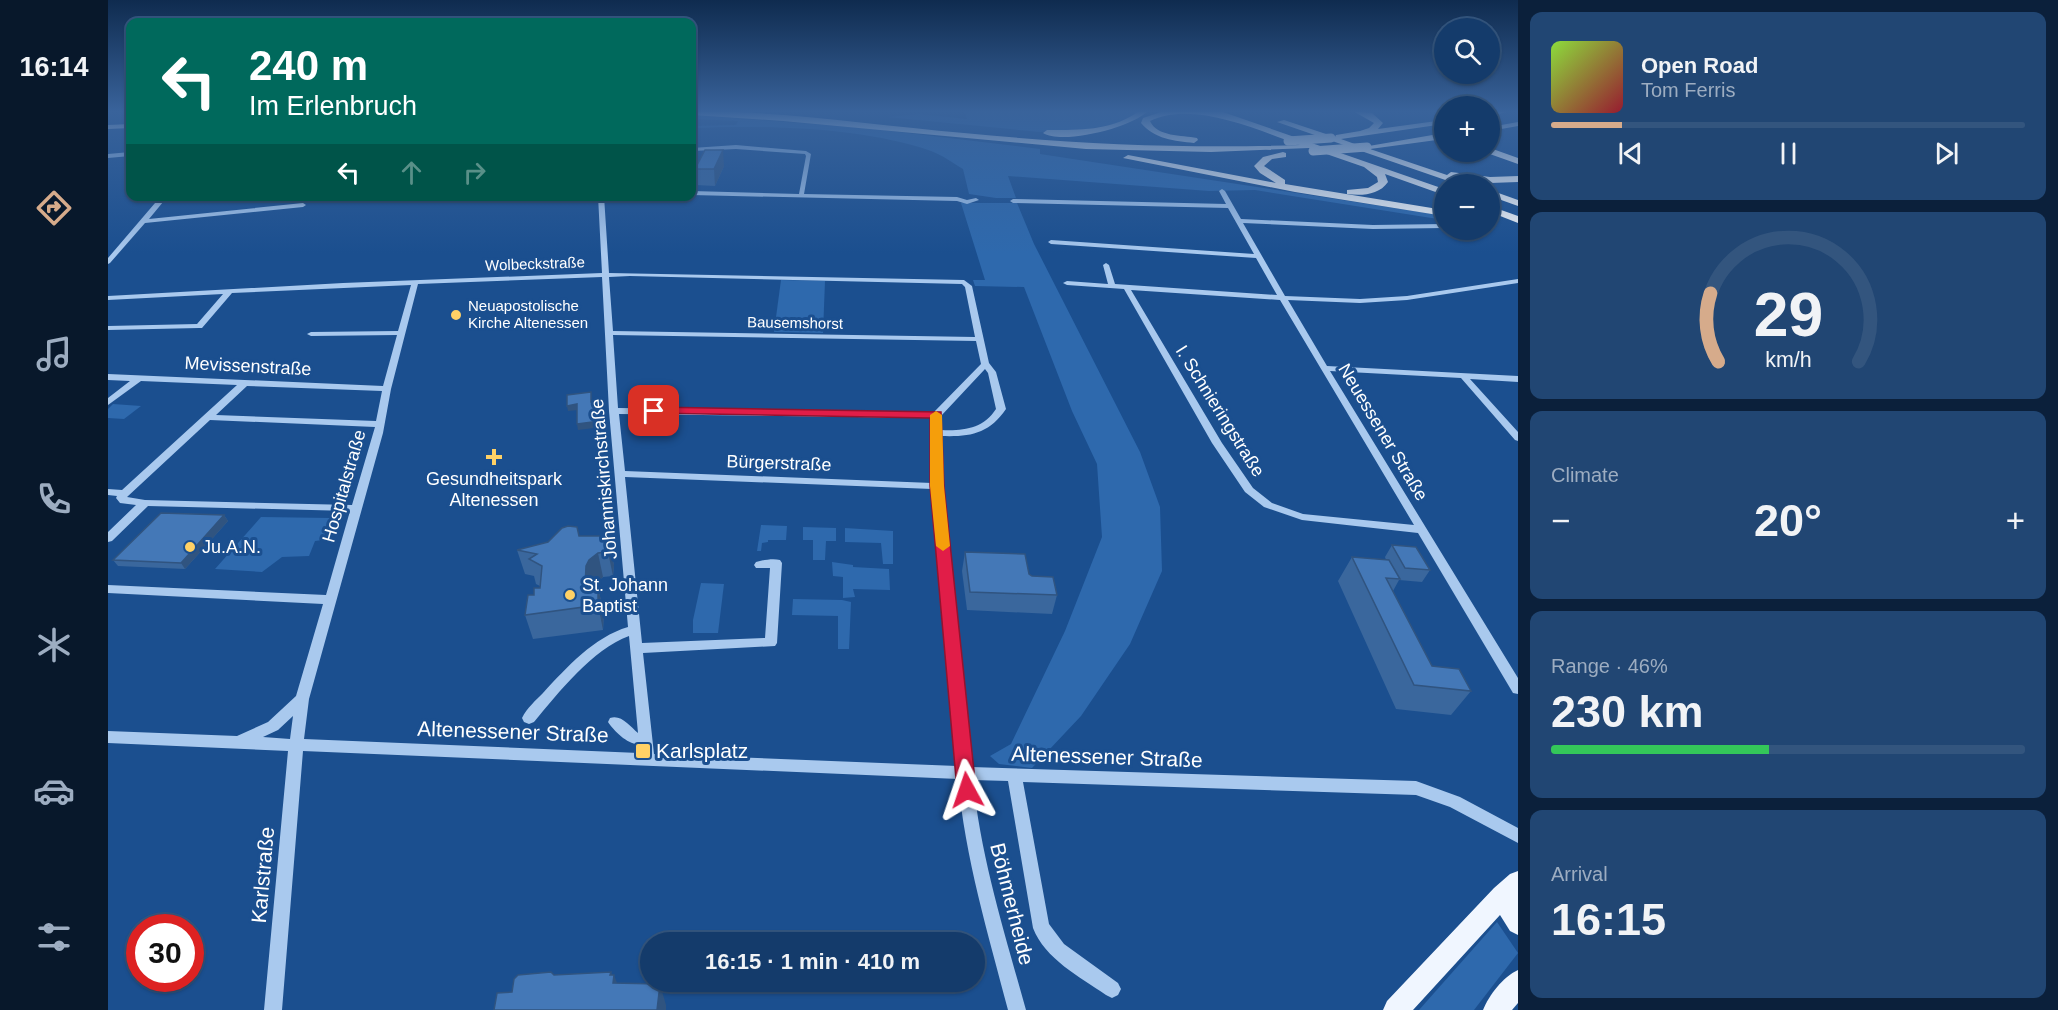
<!DOCTYPE html>
<meta charset="utf-8">
<style>
:root{--surface:#143b6b;--page:#214673;--text:#f1f3f6;--muted:#9dadc1;--line:#33557e;--accent:#d6ab8b}
body{margin:0;font-family:Helvetica,sans-serif;background:var(--page);color:var(--text);height:100vh;display:flex;flex-direction:column;font-size:22px;white-space:nowrap}
*{box-sizing:border-box;margin:0}
p{font-size:20px;color:var(--muted)}
.icon{flex:none;width:33px;height:33px;fill:none;stroke:currentColor;stroke-width:2;stroke-linecap:round;stroke-linejoin:round}
.map{position:relative;flex:1;overflow:hidden}
.drawer{display:flex;flex-direction:column;gap:12px;padding:12px;background:#0b203b;width:540px}
.drawer>*{flex:none}
.banner{position:absolute;left:18px;top:18px;width:570px;height:183px;border-radius:12px;box-shadow:0 2px 4px #0004,0 0 0 2px var(--line);background:#00695c;color:#fff;overflow:hidden}
.fabs{position:absolute;left:1326px;top:18px;display:grid;gap:12px}
.fabs a{display:grid;place-items:center;width:66px;height:66px;border-radius:50%;background:var(--surface);box-shadow:0 2px 4px #0004,0 0 0 2px var(--line);font-size:30px}
.speed{position:absolute;left:18px;top:914px;display:flex;gap:12px;font-size:30px;font-weight:700;text-align:center}
.speed>*{display:grid;place-content:center;width:78px;height:78px;border-radius:50%;background:var(--surface);box-shadow:0 2px 4px #0004,0 0 0 2px var(--line);line-height:1}
.speed .limit{border:9px solid #d22;background:#fff;color:#111}
.pin{position:absolute;display:grid;place-items:center;width:51px;height:51px;color:#fff;margin:-26px;border-radius:12px;box-shadow:0 3px 9px #0006}
.me{position:absolute;width:66px;margin:-33px;rotate:355deg;stroke-linejoin:round;filter:drop-shadow(0 0 4px #0008)}
.turn{display:flex;align-items:center;gap:21px;height:126px;padding:0 24px;font-size:27px}
.turn .icon{width:78px;height:78px;stroke-width:2.5}
.turn b{display:block;font-size:42px;line-height:51px}
.lanes{display:flex;align-items:center;height:57px;padding:0 24px;background:#0003;justify-content:center;gap:30px;direction:ltr}
.lanes .off{opacity:.35}
.big{font-size:45px;font-weight:700;line-height:1.1}
.drawer .widget{flex:1;display:flex;flex-direction:column;justify-content:center;gap:9px;min-width:0;padding:0 21px;border-radius:12px;background:var(--page)}
.drawer .dial{align-items:center;gap:0}
.dial svg{height:156px;overflow:visible;fill:none;stroke:var(--line);stroke-width:7;stroke-linecap:round;text-anchor:middle}
.dial text{fill:var(--text);stroke:none}
.song{display:flex;align-items:center;gap:18px}
.cover{width:72px;height:72px;border-radius:9px;background:linear-gradient(135deg,hsl(90 70% 55%),hsl(350 70% 35%))}
.played{height:6px;border-radius:3px;background:linear-gradient(90deg,var(--accent) 15%,var(--line) 15%)}
.keys{display:flex;justify-content:space-around;direction:ltr}
.heat{display:flex;justify-content:space-between;align-items:center;font-size:33px;direction:ltr}
.charge{height:9px;border-radius:4px;background:linear-gradient(90deg,#34c759 46%,var(--line) 0)}
.trip{position:absolute;left:532px;top:932px;width:345px;height:60px;border-radius:30px;background:var(--surface);box-shadow:0 2px 4px #0004,0 0 0 2px var(--line);font-weight:700;line-height:60px;text-align:center}
main{display:flex;flex:1;min-height:0}
.menu{display:flex;flex-direction:column;width:108px;justify-content:space-around;align-items:center;background:#08182b;color:var(--muted)}
.menu .icon{width:42px;height:42px}
.menu .selected{color:var(--accent)}
.menu b{font-size:27px;color:var(--text)}
.map>svg:first-child{display:block}
.green{fill:#2e69ad}
.lines{fill:none;stroke-linecap:round;stroke-linejoin:round}
.minor{fill:#a9c9ee;fill-rule:evenodd}
.major{fill:#f0f6ff;fill-rule:evenodd}
.highway{fill:#fff;fill-rule:evenodd}
.highway-bridge{stroke:#fff;stroke-width:9}
.wall{fill:#3a679d}
.shaded-wall{fill:#305480}
.building{fill:#4478b7;stroke:#305480;stroke-width:1.5}
.route{fill:#e11d48;stroke:#92132f;stroke-width:1.5}
.slow{fill:#f59e0b}
.poi-dot{fill:#ffd166;stroke:#1b4f8f;stroke-width:2}
.labels{text-anchor:middle;stroke-width:6;stroke-linejoin:round;paint-order:stroke}
.far-street-label{font-size:15px;fill:#fff;stroke:#1b4f8f}
.far-poi-label{font-size:15px;fill:#fff;stroke:#1b4f8f;text-anchor:start}
.street-label{font-size:18px;fill:#fff;stroke:#1b4f8f}
.poi-label{font-size:18px;fill:#fff;stroke:#1b4f8f;text-anchor:start}
.near-street-label{font-size:21px;fill:#fff;stroke:#1b4f8f}
.near-poi-label{font-size:21px;fill:#fff;stroke:#1b4f8f;text-anchor:start}
</style>
<main>
<nav class="menu">
<b>16:14</b>
<svg class="icon selected" aria-label="directions" viewBox="0 0 24 24"><path d="M12 3l9 9-9 9-9-9zM9 14v-3h6M13 9l2 2-2 2"/></svg>
<svg class="icon" aria-label="music" viewBox="0 0 24 24"><path d="M9 18V5l10-2v13"/><circle cx="6" cy="18" r="3"/><circle cx="16" cy="16" r="3"/></svg>
<svg class="icon" aria-label="phone" viewBox="0 0 24 24"><path d="M5 4h4l2 5-3 2q2 4 5 5l2-3 5 2v4C11 20 4 13 5 4z"/></svg>
<svg class="icon" aria-label="climate" viewBox="0 0 24 24"><path d="M12 3v18M4 7l16 10M4 17L20 7"/></svg>
<svg class="icon" aria-label="car" viewBox="0 0 24 24"><path d="M5 17H2v-5l4-1 3-4h7l3 4 3 1v5h-3M9 17h6M6 11h13"/><circle cx="7" cy="17" r="2"/><circle cx="17" cy="17" r="2"/></svg>
<svg class="icon" aria-label="filters" viewBox="0 0 24 24"><path d="M4 7h16M4 17h16"/><circle cx="9" cy="7" r="2"/><circle cx="15" cy="17" r="2"/></svg>
</nav>
<div class="map">
<svg width="1410" height="1010" viewBox="0 0 1410 1010">
<rect width="100%" height="100%" fill="#1b4f8f"/>
<!-- green -->
<g class="green">
<polygon points="856,111 1032,111 1012,123 980,129 932,132 779,117 811,114 859,119"/>
<path d="M584 115 757 128 932 149V154L1319 213 1336 216V220L1147 190 1101 191 900 176 908 198H888L861 194 855 169C845 163 834 155 823 151 753 127 657 125 584 128V126L628 125 630 121 584 119Z"/>
<polygon points="853,203 909,203 926,244 1032,452 1052,507 1054,571 1022,644 973,716 924,768 891,764 882,756 903,744 957,631 994,537 989,464 964,411 916,287 867,286 865,280 877,280"/>
<polygon points="673,280 717,281 715,333 666,332"/>
<polygon points="5,404 33,406 16,419 0,418 0,409"/>
<polygon points="153,517 222,518 215,540 207,541 201,556 174,557 154,572 107,569"/>
<polygon points="653,525 679,526 678,540 660,540 660,542 654,543 653,551 649,551"/>
<polygon points="695,527 728,528 728,541 718,541 717,560 705,560 705,540 695,540"/>
<polygon points="737,528 785,531 785,564 775,564 773,543 737,542"/>
<polygon points="724,562 745,565 745,567 781,569 782,590 745,589 747,597 735,598 735,577 725,576"/>
<polygon points="593,583 616,584 610,633 585,633 585,620"/>
<polygon points="685,599 734,600 743,602 741,649 730,649 730,616 684,615"/>
<polygon points="1389,922 1410,953 1366,1010 1311,1010"/>
</g>
<g class="lines">
<!-- minor -->
<g class="minor">
<polygon points="628,145 698,151 703,154 696,194 849,197 859,200 868,198 871,200 859,204 849,201 584,195 584,191 691,194 698,156 697,154 628,149 584,151 584,148"/>
<polygon points="22,152 22,156 0,158 0,154"/>
<path d="M1114 189 1117 191 1133 219 1265 225 1336 224V228L1265 229 1135 223 1177 296 1252 299 1299 296 1410 279V283L1299 300 1252 303 1180 300 1219 366 1410 376V382L1362 379 1410 432V441L1407 440 1353 378 1222 371 1410 678V694L1405 693 1310 533 1194 520 1156 507 1137 492 1104 443 1016 289 959 285 955 283 959 281 1000 284 995 265 998 263 1001 265 1007 284 1169 295 1148 258 943 244 940 242 943 240 1146 254 1120 208 905 203 902 201 905 199 1118 204 1111 191ZM1023 290 1172 300 1306 525 1195 514 1164 503 1145 488 1114 443Z"/>
<polygon points="53,196 60,196 41,219 195,203 198,205 195,207 37,223 2,263 0,264 0,258"/>
<path d="M490 196H496L501 273 856 280 864 286 881 363 888 372 898 409C881 434 862 437 833 436L834 486 863 767 1308 781 1352 797 1410 828V843L1342 807 1308 795 915 782 941 924 956 944 1010 983 1013 989 1010 995 1004 998 998 995C972 977 937 959 925 928L900 781 865 780C873 859 897 934 918 1010H900C880 933 857 858 850 779L195 751 174 1010H156L180 751 0 743V731L129 736 160 722 188 696 215 604 0 593V585L218 595 242 511 40 506 4 541 0 542V532L28 505 12 503 8 498 9 496 0 495V489L14 490 129 385 33 381 0 405V398L22 381 0 380V374L275 386 289 335 203 336 199 334 203 332 290 331 303 285 124 293 94 328H91L0 330V326L89 324 115 294 0 300V296L235 283 494 273ZM522 276 854 284 857 287 867 337 505 331 501 277ZM494 277 501 411 520 627C486 637 459 667 435 693 428 700 419 708 414 718L416 722 421 724 426 722C450 693 485 649 521 636L530 733C522 726 513 714 502 718L500 722C506 731 520 745 531 744V753L196 739 201 699 275 433 283 389 310 284ZM505 335 868 341 873 364 826 412 510 408ZM877 369 880 373 888 409C875 429 855 431 833 430V416ZM139 386 274 391 268 421 108 415ZM511 414 823 418 824 483 517 471ZM102 420 267 427 244 505 37 500 19 497ZM517 477 824 489 849 766 546 754 535 653 667 646 669 643 674 563 672 560C665 558 655 560 648 562L646 565 648 568H662L657 638 534 643ZM185 716 182 739 155 737 170 730Z"/>
</g>
<!-- major -->
<g class="major">
<polygon points="22,124 22,128 0,129 0,125"/>
<polygon points="1410,871 1410,935 1402,931 1392,915 1305,1010 1275,1010 1279,1001 1386,888 1402,874"/>
<path d="M1410 970V1003L1404 1010H1375C1381 995 1395 977 1410 970Z"/>
</g>
<!-- highway -->
<g class="highway">
<path d="M584 111C674 111 765 125 856 133 968 144 1079 149 1192 145 1149 130 1085 100 1042 121 1049 137 1074 135 1089 138L1090 140 1086 143C1067 141 1046 139 1033 123L1035 118 1056 111H1112L1336 189V195L1277 174 1280 182C1271 195 1254 196 1239 194V190L1260 188 1270 182 1269 177 1256 167 1201 148 1103 152 978 149 675 121 584 115Z"/>
<path d="M1031 111H1040C1023 128 954 145 935 133L939 130C971 130 1004 131 1031 111Z"/>
<polygon points="1245,111 1264,113 1275,123 1270,129 1336,120 1336,124 1233,139 1255,147 1336,133 1336,139 1262,149 1339,175 1343,172 1382,177 1410,176 1410,182 1382,183 1352,179 1362,184 1349,184 1169,122 1176,120 1227,137 1228,135 1252,131 1261,128 1266,123"/>
<polygon points="1403,111 1382,116 1382,112"/>
<polygon points="1410,122 1410,126 1382,131 1382,127"/>
<polygon points="1382,148 1410,158 1410,164 1379,153"/>
<polygon points="1175,152 1178,153 1178,157 1164,159 1156,166 1177,180 1177,184 1336,210 1336,216 1187,192 1015,158 1020,155 1168,183 1152,173 1146,166 1155,157"/>
<polygon points="1382,190 1410,200 1410,206 1382,196"/>
<polygon points="1382,206 1410,216 1410,223 1382,212"/>
</g>
<!-- highway-bridge -->
<g class="highway-bridge">
<polyline points="1180,141 1223,138"/>
<polyline points="1205,151 1259,147"/>
</g>
</g>
<!-- wall -->
<g class="wall">
<polygon points="616,166 607,186 588,185 587,169"/>
<polygon points="116,515 120,521 77,569 10,566 5,560"/>
<polygon points="471,536 500,541 506,565 505,576 495,577 487,584 485,588 490,588 496,613 495,630 425,639 417,615 426,595 432,588 432,586 428,584 426,576 417,574 409,550"/>
<polygon points="1284,545 1322,570 1314,582 1291,580 1285,591 1324,666 1363,691 1343,715 1288,709 1230,581 1244,557 1278,560 1277,557"/>
<polygon points="857,552 921,574 949,595 944,614 859,610 854,571"/>
</g>
<!-- shaded-wall -->
<g class="shaded-wall">
<polygon points="615,150 616,166 607,186 606,169"/>
<polygon points="491,401 494,427 470,430 469,424"/>
<polygon points="469,404 470,410 460,411 459,406"/>
<polygon points="116,515 120,521 77,569 73,563"/>
<polygon points="500,541 506,565 505,576 500,552"/>
<polygon points="490,553 495,577 487,584 484,591 477,588 478,566 481,560"/>
<polygon points="490,588 496,613 495,630 490,605"/>
<polygon points="503,972 506,979 506,975 514,996 513,1004 502,975"/>
<polygon points="552,984 558,1005 558,1010 549,1010"/>
</g>
<!-- building -->
<g class="building">
<polygon points="597,150 615,150 606,169 587,169"/>
<polygon points="483,392 483,402 491,401 492,421 469,424 469,404 459,406 459,395"/>
<polygon points="53,513 116,515 73,563 5,560"/>
<polygon points="460,526 469,527 471,536 492,536 500,541 500,552 490,553 481,560 478,566 477,588 490,588 490,605 417,615 420,595 426,595 426,588 432,588 434,566 421,559 429,554 409,550 440,542 454,528"/>
<polygon points="1284,545 1308,547 1322,570 1297,568"/>
<polygon points="857,552 917,554 921,574 924,576 945,577 949,595 862,592"/>
<polygon points="1244,557 1281,560 1292,579 1278,578 1324,666 1351,669 1363,691 1306,685"/>
<polygon points="443,972 446,975 503,972 502,975 506,975 505,983 552,984 549,1010 386,1010 389,993 404,992 406,979 410,975"/>
</g>
<!-- sky -->
<linearGradient id="sky" x2="0" y2="1"><stop stop-color="#0f2b4f"/><stop offset="0.44" stop-color="#39639b"/><stop offset="1" stop-color="#39639b" stop-opacity="0"/></linearGradient>
<rect width="1410" height="253" fill="url(#sky)"/>
<!-- route -->
<polygon class="route" points="546,407 833,412 836,486 868,790 865,796 859,798 852,796 849,790 822,486 822,418 542,413 540,411"/>
<!-- slow -->
<polygon class="slow" points="828,411 834,415 836,486 842,546 835,551 828,546 822,486 822,415"/>
<!-- markers -->
<g class="poi-dot">
<circle cx="348" cy="315" r="6"/>
<path d="M383 448h6v6h6v6h-6v6h-6v-6h-6v-6h6z"/>
<circle cx="82" cy="547" r="6"/>
<circle cx="462" cy="595" r="6"/>
<rect x="527" y="743" width="16" height="16" rx="3"/>
</g>
<g class="labels">
<!-- far-street labels -->
<g class="far-street-label">
<text transform="translate(427 264) rotate(-2)" y="5">Wolbeckstraße</text>
<text transform="translate(687 323) rotate(1)" y="5">Bausemshorst</text>
</g>
<!-- far-poi labels -->
<g class="far-poi-label">
<text x="360" y="311">Neuapostolische<tspan x="360" dy="17">Kirche Altenessen</tspan></text>
</g>
<!-- street labels -->
<g class="street-label">
<text transform="translate(140 366) rotate(3)" y="6">Mevissenstraße</text>
<text transform="translate(1112 411) rotate(58)" y="6">I. Schnieringstraße</text>
<text transform="translate(1275 432) rotate(59)" y="6">Neuessener Straße</text>
<text transform="translate(671 463) rotate(2)" y="6">Bürgerstraße</text>
<text transform="translate(496 479) rotate(-95)" y="6">Johanniskirchstraße</text>
<text transform="translate(236 486) rotate(-74)" y="6">Hospitalstraße</text>
</g>
<!-- poi labels -->
<g class="poi-label">
<text x="386" y="485" text-anchor="middle">Gesundheitspark<tspan x="386" dy="21">Altenessen</tspan></text>
<text x="94" y="553">Ju.A.N.</text>
<text x="474" y="591">St. Johann<tspan x="474" dy="21">Baptist</tspan></text>
</g>
<!-- near-street labels -->
<g class="near-street-label">
<text transform="translate(405 732) rotate(2)" y="7">Altenessener Straße</text>
<text transform="translate(999 757) rotate(2)" y="7">Altenessener Straße</text>
<text transform="translate(155 875) rotate(-85)" y="7">Karlstraße</text>
<text transform="translate(904 904) rotate(76)" y="7">Böhmerheide</text>
</g>
<!-- near-poi labels -->
<g class="near-poi-label">
<text x="548" y="758">Karlsplatz</text>
</g>
</g>
</svg>
<div class="fabs">
<a><svg class="icon" aria-label="search" viewBox="0 0 24 24"><circle cx="10" cy="10" r="6"/><path d="M15 15l6 6"/></svg></a>
<a>+</a>
<a>−</a>
</div>
<div class="speed"><div class="limit">30</div></div>
<div class="pin" style="left:546px;top:411px;background:#d93025"><svg class="icon" aria-label="arrive" viewBox="0 0 24 24"><path d="M6 21V4h12l-3 4 3 4H6"/></svg></div>
<svg class="me" style="left:859px;top:790px" viewBox="-20 -20 40 40"><path d="M0-17L14 15 0 8-14 15z" fill="#e11d48" stroke="#fff" stroke-width="4"/></svg>
<div class="trip">16:15 · 1 min · 410 m</div>
<div class="banner">
<div class="turn"><svg class="icon" aria-label="left" viewBox="0 0 24 24"><path d="M17 20v-9H6M10 6l-5 5 5 5"/></svg><div><b>240 m</b>Im Erlenbruch</div></div>
<div class="lanes"><svg class="icon" aria-label="left" viewBox="0 0 24 24"><path d="M17 20v-9H6M10 6l-5 5 5 5"/></svg><svg class="icon off" aria-label="ahead" viewBox="0 0 24 24"><path d="M12 20V5M6 11l6-6 6 6"/></svg><svg class="icon off" aria-label="right" viewBox="0 0 24 24"><path d="M7 20v-9h11M14 6l5 5-5 5"/></svg></div>
</div>
</div>
<section class="drawer">
<div class="widget">
<div class="song"><i class="cover"></i><div><b>Open Road</b><p>Tom Ferris</p></div></div>
<div class="played"></div>
<div class="keys"><svg class="icon" aria-label="previous" viewBox="0 0 24 24"><path d="M18 5L8 12l10 7zM5 5v14"/></svg><svg class="icon" aria-label="pause" viewBox="0 0 24 24"><path d="M8 5v14M16 5v14"/></svg><svg class="icon" aria-label="next" viewBox="0 0 24 24"><path d="M6 5l10 7-10 7zM19 5v14"/></svg></div>
</div>
<div class="widget dial"><svg viewBox="0 0 100 80">
<path d="M14 69A42 42 0 1 1 86 69"/>
<path d="M14 69A42 42 0 0 1 10 34" stroke="#d6ab8b"/>
<text x="50" y="56" font-size="32" font-weight="700">29</text>
<text x="50" y="72" font-size="11">km/h</text>
</svg></div>
<div class="widget"><p>Climate</p>
<div class="heat"><a>−</a><b class="big">20°</b><a>+</a></div>
</div>
<div class="widget"><p>Range · 46%</p><b class="big">230 km</b><div class="charge"></div></div>
<div class="widget"><p>Arrival</p><b class="big">16:15</b></div>
</section>
</main>
